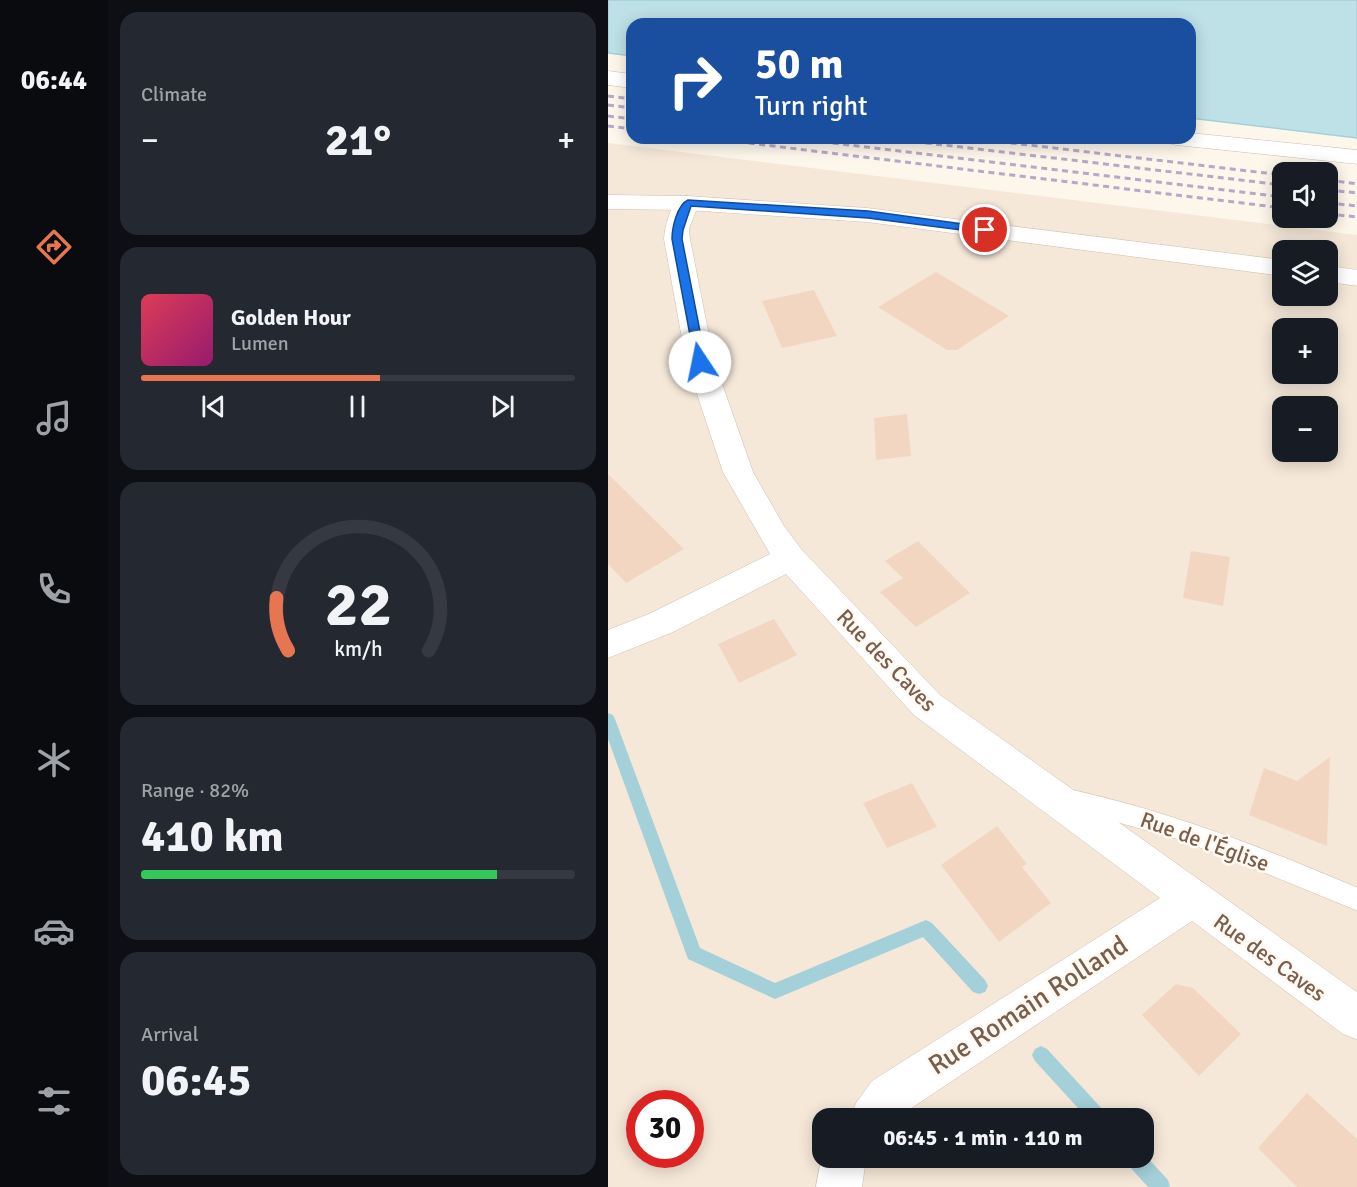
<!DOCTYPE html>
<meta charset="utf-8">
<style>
:root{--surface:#171b24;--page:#242831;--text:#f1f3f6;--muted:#9ea1a6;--line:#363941;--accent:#e67550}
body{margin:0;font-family:Signika,sans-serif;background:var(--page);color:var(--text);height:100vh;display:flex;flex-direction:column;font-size:22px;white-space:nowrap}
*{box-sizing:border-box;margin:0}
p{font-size:20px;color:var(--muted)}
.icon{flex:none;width:33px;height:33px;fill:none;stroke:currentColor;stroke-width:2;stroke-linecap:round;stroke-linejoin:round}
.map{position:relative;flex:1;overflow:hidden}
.sheet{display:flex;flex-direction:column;gap:12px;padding:12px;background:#0d0f14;width:500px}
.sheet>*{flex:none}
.top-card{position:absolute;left:18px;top:18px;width:570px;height:126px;border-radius:18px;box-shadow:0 3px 15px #0003;background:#1a4fa0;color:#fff;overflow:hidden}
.controls{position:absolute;left:664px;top:162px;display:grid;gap:12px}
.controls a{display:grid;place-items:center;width:66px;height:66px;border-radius:12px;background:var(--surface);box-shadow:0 3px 15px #0003;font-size:30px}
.speed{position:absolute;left:18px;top:1090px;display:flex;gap:12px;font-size:30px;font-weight:700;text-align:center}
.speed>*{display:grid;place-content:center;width:78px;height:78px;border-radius:50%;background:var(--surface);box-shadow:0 3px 15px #0003;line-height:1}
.speed .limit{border:9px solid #d22;background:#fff;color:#111}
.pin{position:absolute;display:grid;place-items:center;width:51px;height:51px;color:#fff;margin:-26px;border:3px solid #fff;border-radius:50%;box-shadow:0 2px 6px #0007}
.me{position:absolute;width:66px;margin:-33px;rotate:349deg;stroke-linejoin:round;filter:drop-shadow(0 0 4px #0008)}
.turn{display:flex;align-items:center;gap:21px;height:126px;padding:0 30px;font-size:27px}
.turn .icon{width:78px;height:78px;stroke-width:2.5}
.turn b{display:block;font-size:42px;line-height:51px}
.big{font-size:45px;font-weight:700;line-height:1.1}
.sheet .card{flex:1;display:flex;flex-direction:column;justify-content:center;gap:9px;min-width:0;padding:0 21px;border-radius:18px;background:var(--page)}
.sheet .dial{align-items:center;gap:0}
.dial svg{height:156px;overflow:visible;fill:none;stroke:var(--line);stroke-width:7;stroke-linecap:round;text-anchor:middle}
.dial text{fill:var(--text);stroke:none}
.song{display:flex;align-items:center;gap:18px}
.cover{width:72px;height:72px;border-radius:9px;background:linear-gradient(135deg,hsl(350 70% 55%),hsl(320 70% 35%))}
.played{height:6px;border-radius:3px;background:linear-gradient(90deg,var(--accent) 55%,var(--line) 55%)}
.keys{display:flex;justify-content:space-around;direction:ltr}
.heat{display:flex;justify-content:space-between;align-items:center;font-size:33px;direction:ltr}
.charge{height:9px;border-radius:4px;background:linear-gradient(90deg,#34c759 82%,var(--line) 0)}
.trip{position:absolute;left:204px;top:1108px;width:342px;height:60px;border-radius:18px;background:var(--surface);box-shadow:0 3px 15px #0003;font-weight:700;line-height:60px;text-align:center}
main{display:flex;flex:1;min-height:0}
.dock{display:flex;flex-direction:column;width:108px;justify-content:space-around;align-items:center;background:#090b0e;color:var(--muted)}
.dock .icon{width:42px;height:42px}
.dock .on{color:var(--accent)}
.dock b{font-size:27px;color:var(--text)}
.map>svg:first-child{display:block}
.residential{fill:#f5e8d9;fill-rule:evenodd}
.water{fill:#bee0e7;stroke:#a4d0d9;stroke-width:1.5}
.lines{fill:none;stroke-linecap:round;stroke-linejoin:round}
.stream{fill:#a4d0d9;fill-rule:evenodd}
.building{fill:#f2d6c2}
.service-casing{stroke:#d0beaf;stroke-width:1}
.minor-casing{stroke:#d0beaf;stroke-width:1}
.secondary-casing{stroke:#d3bfad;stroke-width:1}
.service{fill:#fff;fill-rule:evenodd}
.minor{fill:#fff;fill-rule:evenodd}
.secondary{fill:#fff;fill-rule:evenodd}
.rail{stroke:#baa7c8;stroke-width:3;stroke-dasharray:6 4.5;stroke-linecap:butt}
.route{fill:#1a73e8;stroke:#114b97;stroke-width:1.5}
.labels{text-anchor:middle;stroke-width:5;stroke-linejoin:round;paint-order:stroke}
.street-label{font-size:22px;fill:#795d4d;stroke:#fffaf1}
.near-street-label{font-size:27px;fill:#795d4d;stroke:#fffaf1}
</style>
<main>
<nav class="dock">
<b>06:44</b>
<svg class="icon on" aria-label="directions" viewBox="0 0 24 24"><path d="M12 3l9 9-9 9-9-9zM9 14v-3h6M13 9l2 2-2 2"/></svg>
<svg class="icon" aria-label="music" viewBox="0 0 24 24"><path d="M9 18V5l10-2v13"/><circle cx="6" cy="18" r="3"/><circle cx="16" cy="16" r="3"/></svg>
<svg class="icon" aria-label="phone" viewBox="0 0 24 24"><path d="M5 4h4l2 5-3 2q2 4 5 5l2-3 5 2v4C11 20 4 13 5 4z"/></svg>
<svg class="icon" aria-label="climate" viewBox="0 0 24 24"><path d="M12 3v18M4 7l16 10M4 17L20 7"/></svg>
<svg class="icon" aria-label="car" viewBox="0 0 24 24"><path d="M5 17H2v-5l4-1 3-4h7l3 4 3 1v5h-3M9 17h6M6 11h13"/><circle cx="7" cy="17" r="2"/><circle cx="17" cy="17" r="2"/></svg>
<svg class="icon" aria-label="filters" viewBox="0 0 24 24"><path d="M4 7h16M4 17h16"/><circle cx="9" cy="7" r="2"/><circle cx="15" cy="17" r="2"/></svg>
</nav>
<section class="sheet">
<div class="card"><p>Climate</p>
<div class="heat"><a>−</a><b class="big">21°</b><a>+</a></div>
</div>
<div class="card">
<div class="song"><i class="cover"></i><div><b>Golden Hour</b><p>Lumen</p></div></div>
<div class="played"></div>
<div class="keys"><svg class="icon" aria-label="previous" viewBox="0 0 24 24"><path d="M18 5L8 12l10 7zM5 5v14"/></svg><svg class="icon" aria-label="pause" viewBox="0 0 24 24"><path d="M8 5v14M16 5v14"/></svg><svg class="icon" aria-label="next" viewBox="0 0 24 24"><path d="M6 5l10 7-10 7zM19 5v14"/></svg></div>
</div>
<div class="card dial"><svg viewBox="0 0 100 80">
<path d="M14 69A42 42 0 1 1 86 69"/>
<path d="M14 69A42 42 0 0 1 8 42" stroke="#e67550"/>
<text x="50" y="56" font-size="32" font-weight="700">22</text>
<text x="50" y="72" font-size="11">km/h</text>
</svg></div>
<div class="card"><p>Range · 82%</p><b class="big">410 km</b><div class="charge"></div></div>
<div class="card"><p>Arrival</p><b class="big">06:45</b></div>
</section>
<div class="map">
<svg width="750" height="1187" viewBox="0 0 750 1187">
<rect width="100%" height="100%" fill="#fdf6ea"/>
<!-- residential -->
<path class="residential" d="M0 143 749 235V1187H0ZM675 250H720V296H675ZM675 328H720V374H675ZM675 406H720V452H675ZM32 1104H82V1155H32ZM214 1119H536V1158H214Z"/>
<!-- water -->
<polygon class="water" points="0,0 749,0 749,138 582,118 582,24 24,24 24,56 0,53"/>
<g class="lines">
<!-- stream -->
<g class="stream">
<polygon points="0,713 5,715 7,719 92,948 167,983 318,920 324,923 377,980 380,986 377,992 371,994 365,992 315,937 167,999 80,959 0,739"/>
<polygon points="433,1046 439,1049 498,1113 501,1119 480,1119 427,1061 424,1055 427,1049"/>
<polygon points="536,1154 560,1180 562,1187 540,1187 520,1165 518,1158 536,1158"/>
</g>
</g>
<!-- building -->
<g class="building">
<polygon points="328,272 401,316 349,350 339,350 270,307"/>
<polygon points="206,290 229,336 174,348 154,301"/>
<polygon points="299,414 303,456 268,460 266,418"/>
<polygon points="0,474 76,549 18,583 0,564"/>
<polygon points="310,541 362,593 308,627 272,592 295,578 277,561"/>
<polygon points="583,551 622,557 615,606 575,598"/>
<polygon points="166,619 189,655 131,683 110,644"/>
<polygon points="722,757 719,846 641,815 656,768 689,781"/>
<polygon points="304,783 329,827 279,848 255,803"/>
<polygon points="389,826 419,864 414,867 443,903 391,942 333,865"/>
<polygon points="568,984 585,988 633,1034 591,1076 534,1015"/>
<polygon points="699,1093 750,1140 750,1187 689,1187 650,1148"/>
</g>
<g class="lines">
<defs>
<path id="service" d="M456 788C558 810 654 847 750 888V911L633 863 569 839 448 805 444 798 448 791Z"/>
<g id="minor">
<polygon points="0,71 24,74 24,88 0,85"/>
<polygon points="582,133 750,150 750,164 568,145 560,143 557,138 582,138"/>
<path d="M79 196 88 198 91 203 81 229 82 239 106 361 145 472 176 526 193 549 332 695 750 993V1040L735 1034 584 921 296 1113 291 1119H242L248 1103 264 1081 552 898 306 715 178 574 65 632 0 658V630L41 614 162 554 115 472 78 361 56 239C57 225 62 209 70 198Z"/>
<polygon points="214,1153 214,1158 258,1158 254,1187 208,1187"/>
</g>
<g id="secondary">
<polygon points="0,195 79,196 259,208 675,260 675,276 259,222 79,210 0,209"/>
<polygon points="720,266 750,270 750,286 720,282"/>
</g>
</defs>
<!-- service casing -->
<use href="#service" class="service-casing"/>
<!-- minor casing -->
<use href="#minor" class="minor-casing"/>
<!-- secondary casing -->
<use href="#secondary" class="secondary-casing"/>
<!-- service -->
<use href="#service" class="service"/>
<!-- minor -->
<use href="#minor" class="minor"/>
<!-- secondary -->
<use href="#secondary" class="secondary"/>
<!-- rail -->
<g class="rail">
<polyline points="0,96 24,99"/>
<polyline points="0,105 24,108"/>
<polyline points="0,116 24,119"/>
<polyline points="0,126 24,129"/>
<polyline points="99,138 675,208"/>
<polyline points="183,138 675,197"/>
<polyline points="276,138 675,185"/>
<polyline points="361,138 675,175"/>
<polyline points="720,180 750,184"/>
<polyline points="720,190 750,193"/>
<polyline points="720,203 750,206"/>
<polyline points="720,214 750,217"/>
</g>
</g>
<!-- route -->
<path class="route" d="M80 200 260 211 377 227 382 230 377 233 260 218 83 206 75 230 74 239 98 362 92 365 87 362 64 239C64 228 69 205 80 200Z"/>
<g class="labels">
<!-- street labels -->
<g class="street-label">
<text transform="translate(279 660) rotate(46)" y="8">Rue des Caves</text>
<text transform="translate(597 841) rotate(20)" y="8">Rue de l'Église</text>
<text transform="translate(662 957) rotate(36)" y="8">Rue des Caves</text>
</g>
<!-- near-street labels -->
<g class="near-street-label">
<text transform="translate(420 1005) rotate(-33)" y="9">Rue Romain Rolland</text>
</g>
</g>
</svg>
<div class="controls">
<a><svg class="icon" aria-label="sound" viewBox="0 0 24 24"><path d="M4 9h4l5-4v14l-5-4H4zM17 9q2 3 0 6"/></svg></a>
<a><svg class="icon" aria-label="layers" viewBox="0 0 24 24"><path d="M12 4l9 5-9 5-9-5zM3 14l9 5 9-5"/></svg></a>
<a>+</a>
<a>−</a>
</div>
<div class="speed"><div class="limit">30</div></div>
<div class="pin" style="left:377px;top:230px;background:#d93025"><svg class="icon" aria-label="arrive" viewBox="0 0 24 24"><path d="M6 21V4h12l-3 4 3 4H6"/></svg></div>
<svg class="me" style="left:92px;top:362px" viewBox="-20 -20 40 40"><circle r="19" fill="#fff"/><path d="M0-13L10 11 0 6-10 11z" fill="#1a73e8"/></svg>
<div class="trip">06:45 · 1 min · 110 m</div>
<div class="top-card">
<div class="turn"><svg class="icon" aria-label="right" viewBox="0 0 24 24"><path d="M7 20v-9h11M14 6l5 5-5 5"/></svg><div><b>50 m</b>Turn right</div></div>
</div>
</div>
</main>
